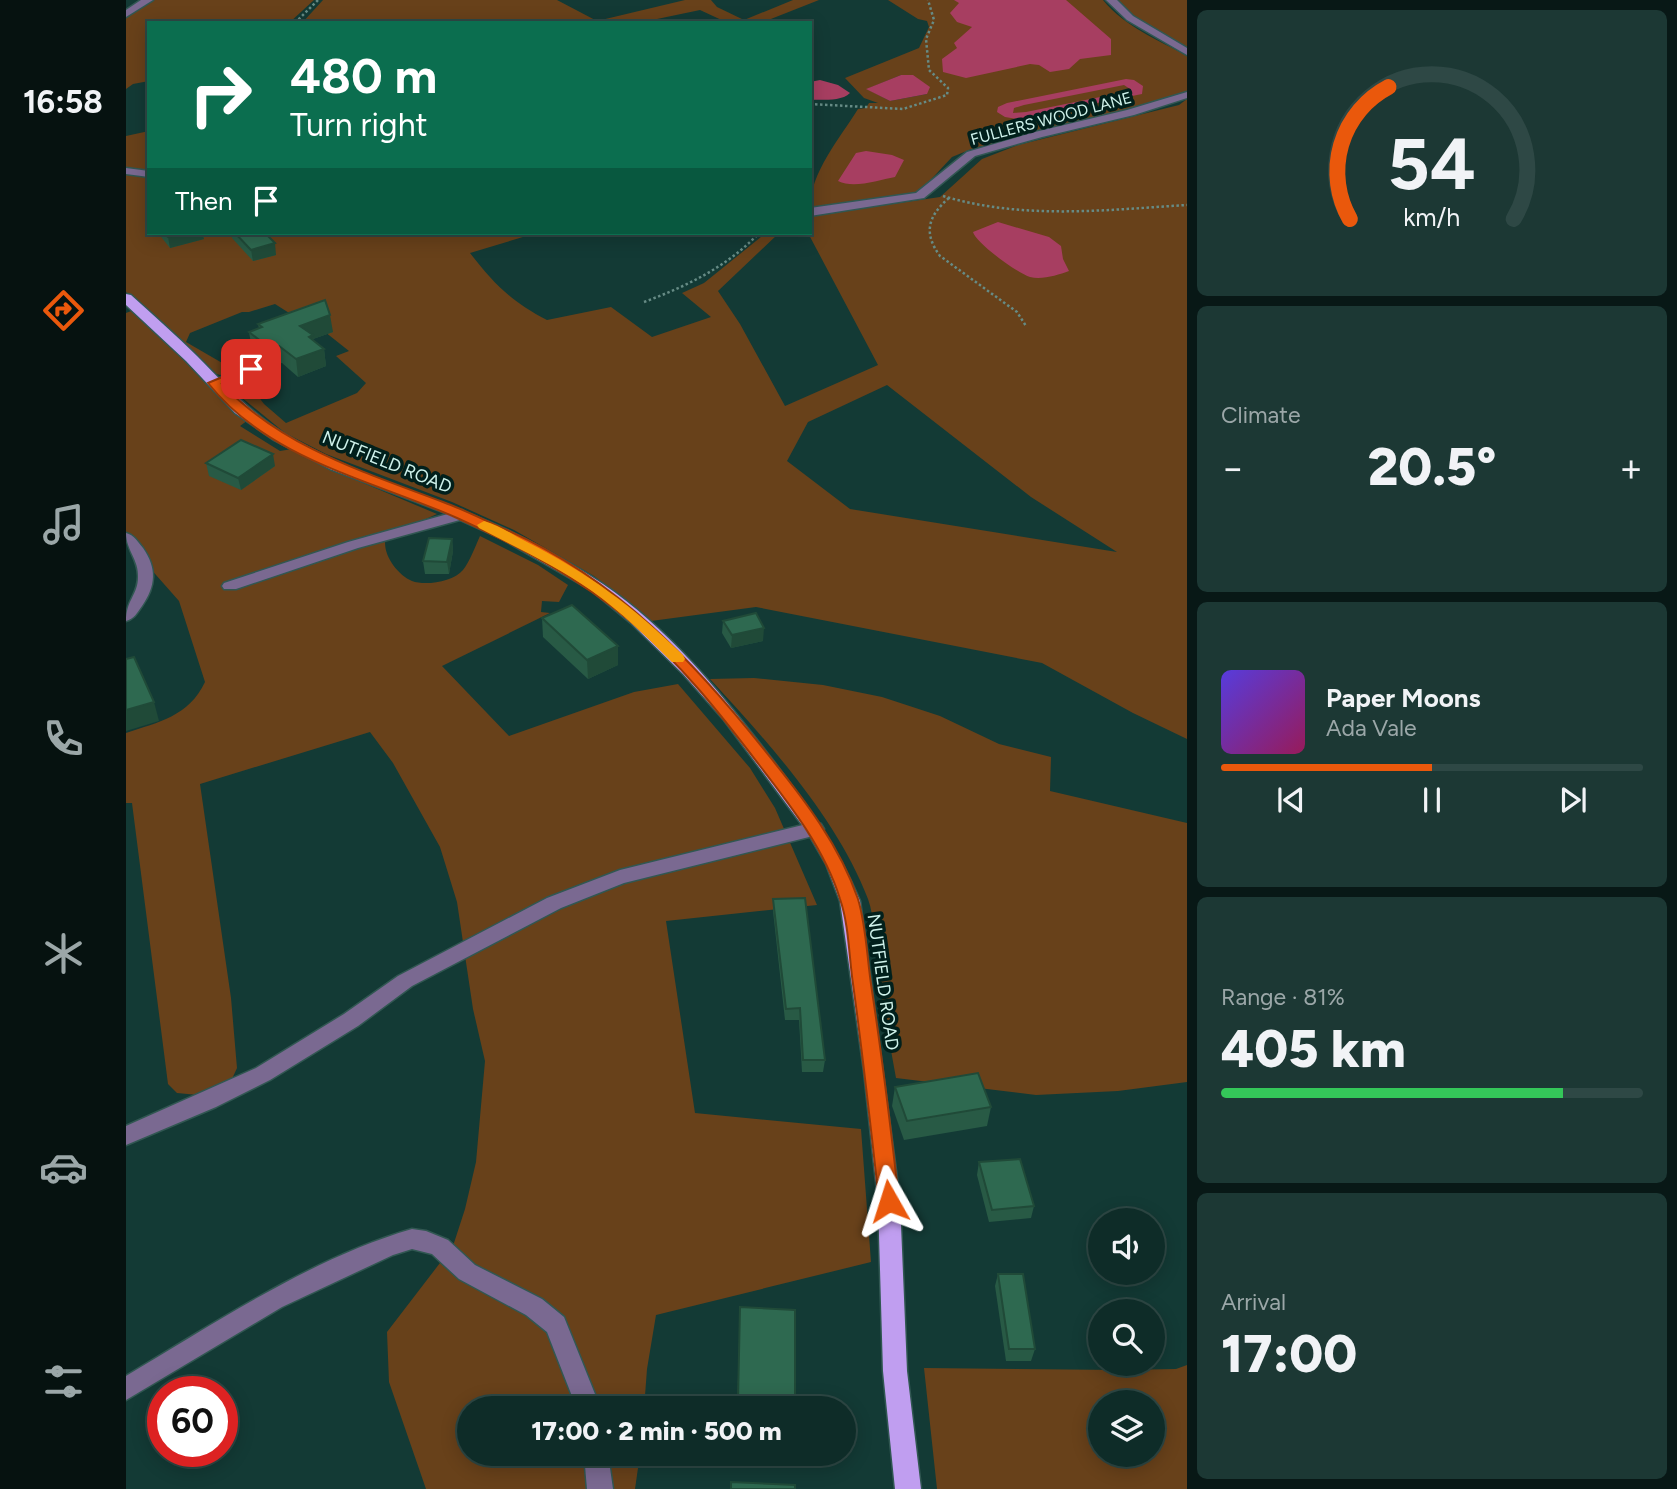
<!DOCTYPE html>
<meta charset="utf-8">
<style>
:root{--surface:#0e2c28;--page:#1c3834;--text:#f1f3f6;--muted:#9ba7a8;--line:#2e4845;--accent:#ea580c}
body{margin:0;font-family:Figtree,sans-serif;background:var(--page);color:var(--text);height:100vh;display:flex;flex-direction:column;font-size:26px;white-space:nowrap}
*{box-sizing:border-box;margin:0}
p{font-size:23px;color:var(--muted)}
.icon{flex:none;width:38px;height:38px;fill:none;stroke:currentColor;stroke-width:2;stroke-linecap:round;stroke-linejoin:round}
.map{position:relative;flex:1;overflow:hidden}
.side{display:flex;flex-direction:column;gap:10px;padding:10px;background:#081816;width:490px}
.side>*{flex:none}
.top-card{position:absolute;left:21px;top:21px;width:665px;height:214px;border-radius:0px;box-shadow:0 4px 18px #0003,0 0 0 2px var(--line);background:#0b6e4f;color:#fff;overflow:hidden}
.buttons{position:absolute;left:962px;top:1208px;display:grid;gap:14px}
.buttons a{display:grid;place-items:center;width:77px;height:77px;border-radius:50%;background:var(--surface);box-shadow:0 4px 18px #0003,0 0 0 2px var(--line);font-size:35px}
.speed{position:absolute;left:21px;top:1376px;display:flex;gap:14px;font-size:35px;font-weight:700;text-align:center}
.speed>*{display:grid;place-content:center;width:91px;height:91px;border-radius:50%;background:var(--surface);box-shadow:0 4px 18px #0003,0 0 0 2px var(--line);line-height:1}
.speed .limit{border:10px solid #d22;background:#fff;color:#111}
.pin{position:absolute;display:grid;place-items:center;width:60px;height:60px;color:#fff;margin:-30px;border-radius:14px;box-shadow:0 4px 10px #0006}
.me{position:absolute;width:77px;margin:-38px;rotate:354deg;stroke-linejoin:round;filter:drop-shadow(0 0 5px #0008)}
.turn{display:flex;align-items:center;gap:24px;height:147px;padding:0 28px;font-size:32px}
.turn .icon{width:91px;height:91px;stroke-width:2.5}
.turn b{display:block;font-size:49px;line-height:60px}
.then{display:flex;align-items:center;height:66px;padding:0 28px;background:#0003;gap:14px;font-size:26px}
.big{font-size:52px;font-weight:800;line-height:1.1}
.side .widget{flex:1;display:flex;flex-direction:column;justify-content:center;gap:10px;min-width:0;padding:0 24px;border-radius:10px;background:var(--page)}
.side .dial{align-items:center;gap:0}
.dial svg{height:182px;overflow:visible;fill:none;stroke:var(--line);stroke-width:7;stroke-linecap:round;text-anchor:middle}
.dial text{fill:var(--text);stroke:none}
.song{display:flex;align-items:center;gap:21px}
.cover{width:84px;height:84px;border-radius:10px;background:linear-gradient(135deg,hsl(250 70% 55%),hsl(330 70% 35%))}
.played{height:7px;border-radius:4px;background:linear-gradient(90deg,var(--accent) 50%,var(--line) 50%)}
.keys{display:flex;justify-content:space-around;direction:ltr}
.heat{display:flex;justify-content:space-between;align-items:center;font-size:38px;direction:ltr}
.charge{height:10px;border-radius:5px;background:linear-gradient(90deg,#34c759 81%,var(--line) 0)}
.trip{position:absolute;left:331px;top:1396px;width:399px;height:70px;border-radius:35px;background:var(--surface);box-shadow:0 4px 18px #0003,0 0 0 2px var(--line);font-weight:800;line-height:70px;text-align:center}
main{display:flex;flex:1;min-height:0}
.menu{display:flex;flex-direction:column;width:126px;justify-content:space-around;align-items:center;background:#061210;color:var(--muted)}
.menu .icon{width:49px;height:49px}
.menu .active{color:var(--accent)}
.menu b{font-size:32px;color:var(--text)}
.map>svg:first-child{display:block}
.green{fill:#68411a;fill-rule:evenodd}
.water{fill:#a73e61;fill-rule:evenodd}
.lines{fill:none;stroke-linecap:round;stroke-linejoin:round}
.minor-casing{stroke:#315752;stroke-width:3}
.major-casing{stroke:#315752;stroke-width:3}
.path{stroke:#668b85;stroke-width:2.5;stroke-dasharray:2.5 2.5;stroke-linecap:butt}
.minor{fill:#7a6991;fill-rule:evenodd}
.major{fill:#c09ef0;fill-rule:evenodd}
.wall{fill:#285a45}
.shaded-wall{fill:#204a38}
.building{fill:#2e6950;stroke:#204a38;stroke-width:2}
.route{fill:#ea580c;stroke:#983908;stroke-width:2}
.slow{fill:#f59e0b}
.labels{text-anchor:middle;stroke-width:7;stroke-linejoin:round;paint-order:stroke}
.far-street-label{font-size:16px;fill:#cff2eb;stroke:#01201c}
.street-label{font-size:18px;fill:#cff2eb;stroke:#01201c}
</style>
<main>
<nav class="menu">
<b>16:58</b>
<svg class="icon active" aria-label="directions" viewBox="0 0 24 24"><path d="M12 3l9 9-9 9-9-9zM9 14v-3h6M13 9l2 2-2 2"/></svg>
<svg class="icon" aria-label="music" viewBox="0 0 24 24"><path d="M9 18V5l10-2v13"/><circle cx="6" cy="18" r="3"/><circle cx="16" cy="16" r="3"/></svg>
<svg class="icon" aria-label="phone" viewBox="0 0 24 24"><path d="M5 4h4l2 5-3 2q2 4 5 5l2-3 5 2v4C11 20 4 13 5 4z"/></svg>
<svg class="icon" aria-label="climate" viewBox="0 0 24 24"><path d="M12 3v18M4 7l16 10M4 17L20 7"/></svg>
<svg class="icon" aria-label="car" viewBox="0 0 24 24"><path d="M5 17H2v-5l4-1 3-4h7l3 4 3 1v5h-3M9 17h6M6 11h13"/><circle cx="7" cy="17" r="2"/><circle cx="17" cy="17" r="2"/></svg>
<svg class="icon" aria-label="filters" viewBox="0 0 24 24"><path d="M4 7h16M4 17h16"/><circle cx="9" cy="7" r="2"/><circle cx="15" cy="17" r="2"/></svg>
</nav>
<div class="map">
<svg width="1061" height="1489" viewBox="0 0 1061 1489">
<rect width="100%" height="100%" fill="#133a35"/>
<!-- green -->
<g class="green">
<polygon points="26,0 188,0 163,23 23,23 23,81 7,84 0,89 0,18"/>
<polygon points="197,0 431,0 471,21 559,0 585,0 591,7 618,20 667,0 693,0 635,23 602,23 574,10 512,23 176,23"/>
<path d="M762 0H977C999 27 1031 39 1061 56V93L994 113 848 148 826 157 798 187 785 195 684 208C684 173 714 138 732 109L740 108 743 103H752L738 98 719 78 793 48 803 27 801 21 792 19ZM775 75 801 94 764 101 741 89Z"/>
<polygon points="991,0 1061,0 1061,48 1006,15"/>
<path d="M1061 99V739L1007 713 916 663 630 607 525 621 468 576 388 530 326 502 200 454 159 433 103 387 117 376 138 404 160 423 231 393 240 383 210 356 223 351 194 328 182 325 149 304 123 312H116L64 333 60 342 110 371 94 375 87 373 0 292V174L23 176V233H410L344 253C368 284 386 302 421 320L485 307 526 337 585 317 556 293 578 283 640 233H653L592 291 614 324 659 406 752 365 682 233 684 216 814 197 856 159 892 145 1053 105ZM761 385 905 497 991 552 724 509 661 461 682 422Z"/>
<polygon points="23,131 23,171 0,168 0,136"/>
<path d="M10 309 126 417 114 426 154 451 166 449 197 466 311 514 260 537C255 553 271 575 286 581 299 586 327 582 337 570 344 561 349 547 354 536L412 565 442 585 433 602 416 601 415 612 424 613 316 666 383 736 508 692 552 684 624 768 649 808 691 905 540 921 569 1113 735 1129 745 1262 530 1315 521 1369 518 1409H343V1454H514L509 1489H300L263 1382 261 1332 327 1246 339 1209 350 1162 359 1061 347 1009 331 902 314 847 267 763 244 732 74 784 105 998 111 1068 105 1081 72 1095 51 1093 42 1084 6 803H0V733C33 722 63 716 79 682L53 601 0 541V313Z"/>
<path d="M628 678 697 685 756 697 814 716 873 744 925 757 924 791 1061 823V1082L992 1091 910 1095 770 1078C763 1040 756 1001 751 963 748 943 749 918 742 899 711 818 642 742 584 679Z"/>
<path d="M1061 1365V1489H811L798 1368 993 1370 1050 1369ZM975 1402H1027V1454H975Z"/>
</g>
<!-- water -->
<g class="water">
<polygon points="828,0 940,0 985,39 985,55 954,59 943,69 924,72 913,65 904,64 840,78 817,72 816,59 831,48 828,43 846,27 831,22 824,13 833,3"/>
<polygon points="775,75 787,75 804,87 801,94 764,101 740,89"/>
<path d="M1000 79 1008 80 1017 86 1016 94 891 119 879 117 871 112 872 107 881 103ZM998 85 1004 89 999 92 900 112 887 113 888 108 898 105Z"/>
<path d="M694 80 712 85 724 93C715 102 696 99 684 100V82Z"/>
<path d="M740 151 766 155 778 160 769 177C752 180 728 189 712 181L730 153Z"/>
<path d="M872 222 923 237 935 246 937 259 943 271C932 275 916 280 904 277 891 273 850 243 847 232Z"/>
</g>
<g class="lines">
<defs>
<g id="minor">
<polygon points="15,0 27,0 0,17 0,10"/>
<polygon points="980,0 991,0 1007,16 1061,48 1061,55 1001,20"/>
<polygon points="1061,92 1061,98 1008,115 916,137 849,156 798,198 684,216 684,208 790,193 841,152 909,132 1001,110"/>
<polygon points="0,168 23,171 23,177 0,174"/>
<polygon points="125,365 132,369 130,372 88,387 81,383"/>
<polygon points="336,510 344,515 341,518 232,548 110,589 98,589 96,586 98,583 222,542"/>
<path d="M0 533C8 535 12 542 17 548 31 568 30 586 16 606 11 613 8 619 0 621 0 600 12 595 12 577 13 560 0 550 0 533Z"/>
<polygon points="689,822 695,824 698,829 695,834 498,883 435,908 286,986 232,1026 144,1080 90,1107 0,1145 0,1126 130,1068 218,1014 272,976 421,898 494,870"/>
<path d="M286 1229 300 1231 322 1240 349 1265 416 1299 438 1317 475 1409H451L421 1332 400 1315 333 1279 306 1254 286 1249 267 1255 156 1307 0 1400V1376C89 1323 186 1258 286 1229Z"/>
<polygon points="458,1454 482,1454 487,1489 461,1489"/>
</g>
<path id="major" d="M0 294 5 295C27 315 50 335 71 356 99 384 123 412 157 433 227 477 310 496 385 532 415 547 449 565 477 584 545 630 599 698 648 762 683 808 711 847 734 901L774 1201 781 1371 795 1489H769L757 1371 752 1201 738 1071 714 901 700 864 682 833 598 720 557 674 505 623 465 590 376 539 312 510 204 469 148 440 109 413 60 361 0 305Z"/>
</defs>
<!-- minor casing -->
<use href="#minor" class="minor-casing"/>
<!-- major casing -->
<use href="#major" class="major-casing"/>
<!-- path -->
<g class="path">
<polyline points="169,23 192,0"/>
<polyline points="684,104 777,109 821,95 822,88 803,70 800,39 808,20 802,0"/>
<path d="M817 196C897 220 979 210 1061 205"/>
<path d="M823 198C802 216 797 233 814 256L891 312 900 326"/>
<path d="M518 302C561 286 601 267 633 233"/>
</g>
<!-- minor -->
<use href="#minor" class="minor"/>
<!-- major -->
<use href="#major" class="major"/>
</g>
<!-- wall -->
<g class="wall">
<polygon points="23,209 23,222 19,210"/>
<polygon points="32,233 76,233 78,239 44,248"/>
<polygon points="105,233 139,233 150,255 127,261 106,238"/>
<polygon points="132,324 207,332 187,339 188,341 198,349 200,366 172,377 156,363 144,364 126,349 123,332 133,328"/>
<polygon points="80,463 149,466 115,490 83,476"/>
<polygon points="326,539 327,551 323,574 299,574 297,561"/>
<polygon points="416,618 492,665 462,679 417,637"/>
<polygon points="597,621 637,641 605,648 596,633"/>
<polygon points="647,899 699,1060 697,1072 676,1072 673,1020 659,1020 647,911"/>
<polygon points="769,1087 865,1107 861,1126 778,1140 766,1106"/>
<polygon points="853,1162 908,1206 905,1218 863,1222 851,1175"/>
<polygon points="872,1274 909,1349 905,1361 880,1361 869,1286"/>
<polygon points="614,1307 669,1402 669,1409 611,1409"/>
</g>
<!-- shaded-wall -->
<g class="shaded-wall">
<polygon points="57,233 76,233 78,239 44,248 42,237"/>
<polygon points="149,243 150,255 127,261 125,250"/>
<polygon points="204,315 207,332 187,339 189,352 198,349 200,366 172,377 170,359 174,326"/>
<polygon points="147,454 149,466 115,490 112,478"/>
<polygon points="326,539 327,551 323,574 321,562"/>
<polygon points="638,628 637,641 605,648 606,635"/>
<polygon points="492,646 492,665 462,679 461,660"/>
<polygon points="28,702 33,721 0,731 0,710"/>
</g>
<!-- building -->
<g class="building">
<polygon points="38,233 57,233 42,237"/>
<polygon points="109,233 139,233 149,243 125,250"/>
<polygon points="199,300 204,315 174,326 187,335 183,337 198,349 170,359 153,346 141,346 123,332 136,327 132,324"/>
<polygon points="115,440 147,454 112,478 80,463"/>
<polygon points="303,538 326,539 321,562 297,561"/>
<polygon points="446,605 492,646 461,660 416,618"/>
<polygon points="630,613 638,628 606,635 597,621"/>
<polygon points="8,657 28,702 0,710 0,659"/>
<polygon points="679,898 699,1060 677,1060 674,1008 660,1009 647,899"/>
<polygon points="852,1073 865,1107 781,1121 769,1087"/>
<polygon points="894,1159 908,1206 866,1210 853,1162"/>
<polygon points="872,1274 897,1274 909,1349 883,1349"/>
<polygon points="614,1307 669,1310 669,1402 612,1400"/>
<polygon points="605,1482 669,1485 669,1489 605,1489"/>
</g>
<!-- route -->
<path class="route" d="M125 365 131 369 129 372 96 384C156 447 238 472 317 502 339 510 360 521 381 530 492 580 570 663 644 757 678 799 714 846 732 899 740 925 741 957 745 984 756 1056 765 1129 773 1201L770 1207 763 1210 756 1207 753 1201C745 1129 737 1056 727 984 723 957 723 925 714 899 699 850 665 806 634 766 595 715 554 662 504 621 453 578 392 546 331 518 246 480 143 460 82 383Z"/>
<!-- slow -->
<path class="slow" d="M358 521C373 525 387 535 401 542 462 573 508 607 557 655L559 659 557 662H546C521 637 495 612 466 591 431 566 391 548 353 528L351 525Z"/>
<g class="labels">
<!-- far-street labels -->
<g class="far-street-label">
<text transform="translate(925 118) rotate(-15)" y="6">FULLERS WOOD LANE</text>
</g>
<!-- street labels -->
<g class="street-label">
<text transform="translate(261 462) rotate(22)" y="6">NUTFIELD ROAD</text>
<text transform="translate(757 982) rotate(82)" y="6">NUTFIELD ROAD</text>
</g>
</g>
</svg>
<div class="buttons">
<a><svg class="icon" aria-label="sound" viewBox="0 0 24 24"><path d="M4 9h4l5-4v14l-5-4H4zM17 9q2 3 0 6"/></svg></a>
<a><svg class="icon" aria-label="search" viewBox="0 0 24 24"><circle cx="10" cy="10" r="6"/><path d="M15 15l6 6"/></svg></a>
<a><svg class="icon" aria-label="layers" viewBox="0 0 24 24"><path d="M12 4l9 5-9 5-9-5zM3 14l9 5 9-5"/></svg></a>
</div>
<div class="speed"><div class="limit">60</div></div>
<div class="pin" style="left:125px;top:369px;background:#d93025"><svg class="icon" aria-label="arrive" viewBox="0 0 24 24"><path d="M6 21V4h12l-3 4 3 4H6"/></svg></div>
<svg class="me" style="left:763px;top:1201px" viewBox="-20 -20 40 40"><path d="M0-17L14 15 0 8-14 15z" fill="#ea580c" stroke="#fff" stroke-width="4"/></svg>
<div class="trip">17:00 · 2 min · 500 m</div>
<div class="top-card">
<div class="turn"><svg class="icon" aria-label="right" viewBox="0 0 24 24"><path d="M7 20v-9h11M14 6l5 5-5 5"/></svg><div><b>480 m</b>Turn right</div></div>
<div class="then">Then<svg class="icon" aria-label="arrive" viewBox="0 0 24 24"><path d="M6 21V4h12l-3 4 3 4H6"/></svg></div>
</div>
</div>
<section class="side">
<div class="widget dial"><svg viewBox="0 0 100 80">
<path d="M14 69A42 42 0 1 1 86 69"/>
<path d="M14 69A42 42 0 0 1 31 11" stroke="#ea580c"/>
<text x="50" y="56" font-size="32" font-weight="700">54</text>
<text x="50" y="72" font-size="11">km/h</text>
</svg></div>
<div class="widget"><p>Climate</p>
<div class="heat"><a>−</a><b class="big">20.5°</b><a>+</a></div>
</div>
<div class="widget">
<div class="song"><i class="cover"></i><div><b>Paper Moons</b><p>Ada Vale</p></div></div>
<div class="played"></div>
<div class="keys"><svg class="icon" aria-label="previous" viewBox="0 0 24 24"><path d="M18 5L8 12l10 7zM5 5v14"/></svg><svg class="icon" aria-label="pause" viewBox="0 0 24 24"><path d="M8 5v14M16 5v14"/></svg><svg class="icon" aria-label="next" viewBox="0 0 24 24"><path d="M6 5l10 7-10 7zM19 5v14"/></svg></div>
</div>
<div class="widget"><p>Range · 81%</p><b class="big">405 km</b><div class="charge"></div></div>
<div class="widget"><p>Arrival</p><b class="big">17:00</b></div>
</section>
</main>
